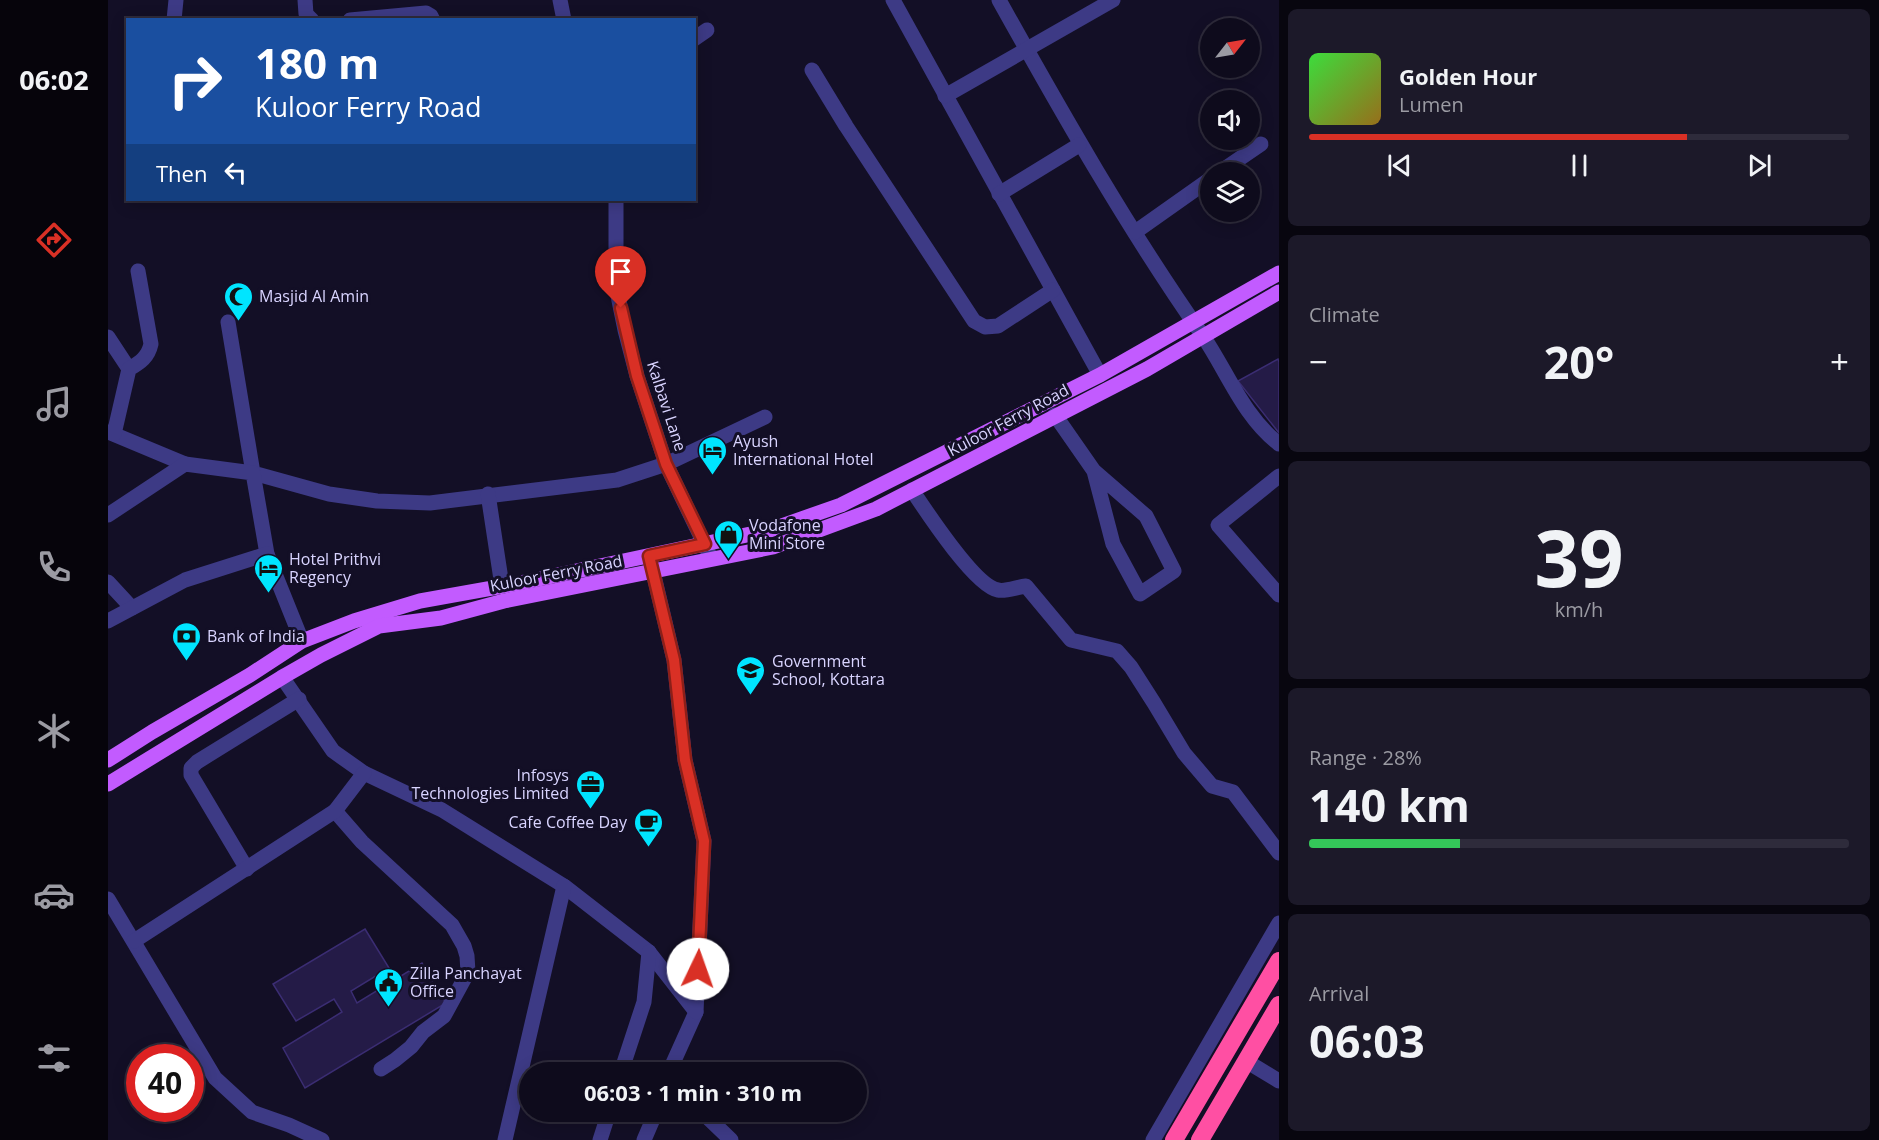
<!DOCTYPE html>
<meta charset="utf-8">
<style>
:root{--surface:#0e0b1c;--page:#1c1929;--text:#f1f3f6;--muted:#9b9ba3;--line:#2e2b3b;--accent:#d93025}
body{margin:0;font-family:"Open Sans",sans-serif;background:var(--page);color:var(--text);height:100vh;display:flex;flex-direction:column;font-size:22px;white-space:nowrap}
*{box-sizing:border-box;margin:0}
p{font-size:20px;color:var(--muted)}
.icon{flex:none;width:33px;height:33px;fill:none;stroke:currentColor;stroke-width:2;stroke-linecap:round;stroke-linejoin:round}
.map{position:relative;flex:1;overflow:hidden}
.side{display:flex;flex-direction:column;gap:9px;padding:9px;background:#08060f;width:600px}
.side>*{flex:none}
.hud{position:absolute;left:18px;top:18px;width:570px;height:183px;border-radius:0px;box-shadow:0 3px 15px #0003,0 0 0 2px var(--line);background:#1a4fa0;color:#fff;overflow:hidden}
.needle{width:39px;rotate:59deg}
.controls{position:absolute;left:1092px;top:18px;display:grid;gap:12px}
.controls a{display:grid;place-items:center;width:60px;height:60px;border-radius:50%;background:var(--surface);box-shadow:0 3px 15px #0003,0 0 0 2px var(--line);font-size:30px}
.speed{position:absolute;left:18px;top:1044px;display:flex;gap:12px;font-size:30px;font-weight:700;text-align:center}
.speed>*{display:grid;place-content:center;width:78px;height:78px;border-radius:50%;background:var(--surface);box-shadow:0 3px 15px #0003,0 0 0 2px var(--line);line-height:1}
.speed .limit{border:9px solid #d22;background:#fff;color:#111}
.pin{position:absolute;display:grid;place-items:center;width:51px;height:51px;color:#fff;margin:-62px -26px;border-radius:50% 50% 50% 0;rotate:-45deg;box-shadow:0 0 6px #0007}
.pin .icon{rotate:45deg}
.me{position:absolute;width:66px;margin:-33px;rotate:3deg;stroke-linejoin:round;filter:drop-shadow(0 0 4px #0008)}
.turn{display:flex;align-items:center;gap:21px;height:126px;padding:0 30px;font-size:27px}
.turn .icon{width:78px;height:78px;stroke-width:2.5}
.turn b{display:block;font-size:42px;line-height:51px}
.then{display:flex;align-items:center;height:57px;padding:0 30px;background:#0003;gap:12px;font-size:22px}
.big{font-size:45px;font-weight:700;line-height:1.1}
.side .card{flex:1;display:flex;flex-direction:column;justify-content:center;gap:9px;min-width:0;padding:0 21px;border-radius:9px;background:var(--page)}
.side .dial{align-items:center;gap:0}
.dial b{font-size:78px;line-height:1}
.song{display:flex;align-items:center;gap:18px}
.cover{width:72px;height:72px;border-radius:9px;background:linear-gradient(135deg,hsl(120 70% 55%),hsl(40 70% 35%))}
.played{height:6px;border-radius:3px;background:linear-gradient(90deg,var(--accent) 70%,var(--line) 70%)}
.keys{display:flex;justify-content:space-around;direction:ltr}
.heat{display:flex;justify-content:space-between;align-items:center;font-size:33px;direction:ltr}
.charge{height:9px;border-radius:4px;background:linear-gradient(90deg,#34c759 28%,var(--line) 0)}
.trip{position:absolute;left:411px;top:1062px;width:348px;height:60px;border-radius:30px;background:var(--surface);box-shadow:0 3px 15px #0003,0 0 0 2px var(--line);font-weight:700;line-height:60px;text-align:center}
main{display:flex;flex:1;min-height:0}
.menu{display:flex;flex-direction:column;width:108px;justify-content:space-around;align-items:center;background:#06040b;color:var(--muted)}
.menu .icon{width:42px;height:42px}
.menu .active{color:var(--accent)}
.menu b{font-size:27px;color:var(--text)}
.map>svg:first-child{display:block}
.building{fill:#241b47;stroke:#3b2d73;stroke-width:1.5}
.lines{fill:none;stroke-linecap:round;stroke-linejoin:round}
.minor{stroke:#3d3a85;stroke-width:15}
.major{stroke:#c25bff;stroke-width:15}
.highway{stroke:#ff4fa3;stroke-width:18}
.route-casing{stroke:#8d1f18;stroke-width:15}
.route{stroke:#d93025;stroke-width:10}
.labels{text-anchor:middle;stroke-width:6;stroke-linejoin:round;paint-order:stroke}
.poi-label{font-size:16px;fill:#d9d4ff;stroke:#130f26;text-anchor:start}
.street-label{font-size:16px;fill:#d9d4ff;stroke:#130f26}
</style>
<main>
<nav class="menu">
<b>06:02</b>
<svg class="icon active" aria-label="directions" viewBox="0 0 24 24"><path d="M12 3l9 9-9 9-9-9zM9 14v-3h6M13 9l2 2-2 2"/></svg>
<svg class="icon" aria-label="music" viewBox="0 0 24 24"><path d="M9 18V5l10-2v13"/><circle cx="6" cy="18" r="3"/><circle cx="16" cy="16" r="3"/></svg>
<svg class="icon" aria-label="phone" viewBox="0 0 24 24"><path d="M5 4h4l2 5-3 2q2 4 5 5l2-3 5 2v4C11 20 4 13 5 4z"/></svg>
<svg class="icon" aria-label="climate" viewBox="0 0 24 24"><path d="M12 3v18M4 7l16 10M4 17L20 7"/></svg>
<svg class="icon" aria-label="car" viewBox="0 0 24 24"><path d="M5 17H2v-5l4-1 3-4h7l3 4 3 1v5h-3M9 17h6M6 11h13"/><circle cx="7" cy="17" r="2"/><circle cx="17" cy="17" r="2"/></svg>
<svg class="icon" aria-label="filters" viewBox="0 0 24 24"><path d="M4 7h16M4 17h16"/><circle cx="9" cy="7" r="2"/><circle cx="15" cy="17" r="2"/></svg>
</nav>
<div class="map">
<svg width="1171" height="1140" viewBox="0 0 1171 1140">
<rect width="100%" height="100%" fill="#130f26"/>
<!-- building -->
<g class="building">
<polygon points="1170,359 1171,362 1171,433 1130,381"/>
<polygon points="257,929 281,968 243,991 249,1003 314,963 338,1003 197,1088 175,1048 234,1012 226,999 188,1021 165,984"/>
</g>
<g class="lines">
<!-- minor -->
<g class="minor">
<polyline points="197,0 198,14 204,20"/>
<polyline points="452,0 456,20"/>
<polyline points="785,0 992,375"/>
<path d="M891 0C955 115 1020 229 1095 336 1120 373 1135 416 1171 444"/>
<polyline points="66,20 68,0"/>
<polyline points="242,20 318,13 323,16 325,20"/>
<polyline points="586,39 599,30"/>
<polyline points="704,70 738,126 866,321 877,327 890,326 945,290"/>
<polyline points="837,96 1005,0"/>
<polyline points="1112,172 1153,144"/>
<polyline points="891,194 971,145"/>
<polyline points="508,200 508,286 517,330 529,376 558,464 603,558"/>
<polyline points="1027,232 1102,179"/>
<polyline points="120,322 145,473 221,494 269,501 322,503 509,480 558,464 657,417"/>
<polyline points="0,337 21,369"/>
<polyline points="947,415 986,471 1038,516 1066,571 1032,594 1005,544 986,471"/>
<polyline points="0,432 77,464"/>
<path d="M6 434 21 369C33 362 40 357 43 344L30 271"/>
<polyline points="1171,476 1110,525 1171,595"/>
<path d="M804 490C818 511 867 586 890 590 897 592 909 587 918 586L963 640 1009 651 1023 667 1046 703 1076 753 1104 786 1125 792 1171 853"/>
<polyline points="380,494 394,586"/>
<polyline points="0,515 77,464 145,473 159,554 194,641"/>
<polyline points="542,559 566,660 577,760 596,841 588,1012 561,1072"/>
<polyline points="0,582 24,608"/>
<polyline points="0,621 77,580 159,554"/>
<polyline points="174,677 225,751 256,773 334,810 456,886 541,952 588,1012"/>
<polyline points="227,811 254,842 344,925 356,946 359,956 360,972 336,1016 315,1032 303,1047 287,1060 273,1069"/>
<polyline points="139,869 83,775 83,768 89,762 191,699"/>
<polyline points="0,899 107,1078 144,1112 181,1125 214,1140"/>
<polyline points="26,941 227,811 256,773"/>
<polyline points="1138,1061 1171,1081"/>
<polyline points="513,1072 536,1002 541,952"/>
<polyline points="594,1112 623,1140"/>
<polyline points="397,1140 456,886"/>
<polyline points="492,1140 501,1112"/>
<polyline points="536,1140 548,1112"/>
<polyline points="1045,1140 1171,923"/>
</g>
<!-- major -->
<g class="major">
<polyline points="0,760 44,732 142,675 194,641 246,621 312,601 412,583 662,530 733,505 992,375 1171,273"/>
<polyline points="0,784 178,675 213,655 271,626 333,618 396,601 665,547 768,509 1039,369 1171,292"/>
</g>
<!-- highway -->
<g class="highway">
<polyline points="1066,1140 1171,961"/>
<polyline points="1092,1140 1171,1005"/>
</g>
</g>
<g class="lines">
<defs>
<polyline id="route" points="513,308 529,376 558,464 597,544 541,556 566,660 577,760 596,841 590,969"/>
</defs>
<!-- route casing -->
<use href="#route" class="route-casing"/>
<!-- route -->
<use href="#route" class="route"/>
</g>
<!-- icons -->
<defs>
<symbol id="mosque-pin" viewBox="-11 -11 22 30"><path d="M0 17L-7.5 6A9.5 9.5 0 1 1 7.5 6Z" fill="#00e5ff" stroke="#130f26"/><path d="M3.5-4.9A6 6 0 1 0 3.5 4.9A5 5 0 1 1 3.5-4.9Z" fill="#111"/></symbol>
<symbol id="hotel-pin" viewBox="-11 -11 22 30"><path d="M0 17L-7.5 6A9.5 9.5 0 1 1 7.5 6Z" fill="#00e5ff" stroke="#130f26"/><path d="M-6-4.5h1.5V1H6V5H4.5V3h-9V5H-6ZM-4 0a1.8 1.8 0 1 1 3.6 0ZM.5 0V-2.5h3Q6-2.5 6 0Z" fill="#111"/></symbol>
<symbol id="shop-pin" viewBox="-11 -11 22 30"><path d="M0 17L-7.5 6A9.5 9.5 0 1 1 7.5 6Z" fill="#00e5ff" stroke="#130f26"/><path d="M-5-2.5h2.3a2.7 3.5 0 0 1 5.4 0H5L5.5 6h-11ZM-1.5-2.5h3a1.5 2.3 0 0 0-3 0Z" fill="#111"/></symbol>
<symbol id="bank-pin" viewBox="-11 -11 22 30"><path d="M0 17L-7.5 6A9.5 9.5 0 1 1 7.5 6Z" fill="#00e5ff" stroke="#130f26"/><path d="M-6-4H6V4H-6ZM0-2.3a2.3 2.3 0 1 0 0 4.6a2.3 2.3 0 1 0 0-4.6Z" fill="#111"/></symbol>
<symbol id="school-pin" viewBox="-11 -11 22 30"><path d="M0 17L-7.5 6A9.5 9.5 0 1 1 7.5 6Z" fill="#00e5ff" stroke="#130f26"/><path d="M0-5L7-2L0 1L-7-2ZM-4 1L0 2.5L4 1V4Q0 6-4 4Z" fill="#111"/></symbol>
<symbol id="office-pin" viewBox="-11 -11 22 30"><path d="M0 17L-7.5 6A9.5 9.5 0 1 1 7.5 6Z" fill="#00e5ff" stroke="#130f26"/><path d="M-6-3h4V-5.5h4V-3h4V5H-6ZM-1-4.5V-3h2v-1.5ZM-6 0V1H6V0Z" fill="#111"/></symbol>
<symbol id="cafe-pin" viewBox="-11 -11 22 30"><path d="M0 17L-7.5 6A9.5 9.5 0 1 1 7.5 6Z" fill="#00e5ff" stroke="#130f26"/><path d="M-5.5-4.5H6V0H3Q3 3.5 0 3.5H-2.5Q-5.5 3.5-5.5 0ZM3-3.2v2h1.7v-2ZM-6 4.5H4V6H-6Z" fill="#111"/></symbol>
<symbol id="civic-pin" viewBox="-11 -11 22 30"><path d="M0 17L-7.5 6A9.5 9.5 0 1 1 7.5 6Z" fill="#00e5ff" stroke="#130f26"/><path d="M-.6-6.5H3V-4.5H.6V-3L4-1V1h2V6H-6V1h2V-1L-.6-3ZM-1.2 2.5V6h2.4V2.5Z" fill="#111"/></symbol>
</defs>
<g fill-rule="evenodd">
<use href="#mosque-pin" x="114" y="280" width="33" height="45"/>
<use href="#hotel-pin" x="588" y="434" width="33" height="45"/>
<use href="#shop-pin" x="604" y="518" width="33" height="45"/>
<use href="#hotel-pin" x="144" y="552" width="33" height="45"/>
<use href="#bank-pin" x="62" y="620" width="33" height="45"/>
<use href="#school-pin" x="626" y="654" width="33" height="45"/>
<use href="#office-pin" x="466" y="768" width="33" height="45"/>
<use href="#cafe-pin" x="524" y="806" width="33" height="45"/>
<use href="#civic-pin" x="264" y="966" width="33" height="45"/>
</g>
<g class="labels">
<!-- poi labels -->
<g class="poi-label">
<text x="151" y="302">Masjid Al Amin</text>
<text x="625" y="447">Ayush<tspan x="625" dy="18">International Hotel</tspan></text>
<text x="641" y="531">Vodafone<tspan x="641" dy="18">Mini Store</tspan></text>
<text x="181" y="565">Hotel Prithvi<tspan x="181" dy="18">Regency</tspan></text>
<text x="99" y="642">Bank of India</text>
<text x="664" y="667">Government<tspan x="664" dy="18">School, Kottara</tspan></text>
<text x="461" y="781" text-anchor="end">Infosys<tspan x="461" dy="18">Technologies Limited</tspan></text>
<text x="519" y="828" text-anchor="end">Cafe Coffee Day</text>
<text x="302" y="979">Zilla Panchayat<tspan x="302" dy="18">Office</tspan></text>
</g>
<!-- street labels -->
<g class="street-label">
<text transform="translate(559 406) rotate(72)" y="6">Kalbavi Lane</text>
<text transform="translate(900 420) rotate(-28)" y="6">Kuloor Ferry Road</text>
<text transform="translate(448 573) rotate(-11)" y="6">Kuloor Ferry Road</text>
</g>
</g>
</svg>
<div class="controls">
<a><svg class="needle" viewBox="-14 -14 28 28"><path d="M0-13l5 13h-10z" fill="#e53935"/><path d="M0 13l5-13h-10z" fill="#9b9ba3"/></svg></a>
<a><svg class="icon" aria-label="sound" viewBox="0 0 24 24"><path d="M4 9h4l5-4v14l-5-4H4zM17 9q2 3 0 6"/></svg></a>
<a><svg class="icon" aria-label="layers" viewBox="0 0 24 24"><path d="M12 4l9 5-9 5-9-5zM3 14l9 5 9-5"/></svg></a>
</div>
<div class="speed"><div class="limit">40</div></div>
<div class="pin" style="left:513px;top:308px;background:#d93025"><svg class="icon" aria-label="arrive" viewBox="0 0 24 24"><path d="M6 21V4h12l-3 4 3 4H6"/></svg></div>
<svg class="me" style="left:590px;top:969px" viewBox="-20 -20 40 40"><circle r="19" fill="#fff"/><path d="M0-13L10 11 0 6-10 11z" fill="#d93025"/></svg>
<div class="trip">06:03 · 1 min · 310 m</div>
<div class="hud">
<div class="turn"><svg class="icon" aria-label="right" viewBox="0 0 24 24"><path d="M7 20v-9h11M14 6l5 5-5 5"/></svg><div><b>180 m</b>Kuloor Ferry Road</div></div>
<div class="then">Then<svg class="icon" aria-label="left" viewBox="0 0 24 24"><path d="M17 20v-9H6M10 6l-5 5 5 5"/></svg></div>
</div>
</div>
<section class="side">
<div class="card">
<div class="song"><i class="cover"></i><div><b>Golden Hour</b><p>Lumen</p></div></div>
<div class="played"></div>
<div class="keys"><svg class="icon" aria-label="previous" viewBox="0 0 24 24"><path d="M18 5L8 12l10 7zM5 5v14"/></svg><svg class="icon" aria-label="pause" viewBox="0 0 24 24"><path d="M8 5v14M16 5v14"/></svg><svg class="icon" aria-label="next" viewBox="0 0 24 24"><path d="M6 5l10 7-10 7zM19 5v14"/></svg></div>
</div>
<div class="card"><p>Climate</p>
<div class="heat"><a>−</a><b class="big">20°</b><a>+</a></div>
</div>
<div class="card dial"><b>39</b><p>km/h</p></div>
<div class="card"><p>Range · 28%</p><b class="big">140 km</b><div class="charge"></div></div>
<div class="card"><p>Arrival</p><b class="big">06:03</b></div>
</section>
</main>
